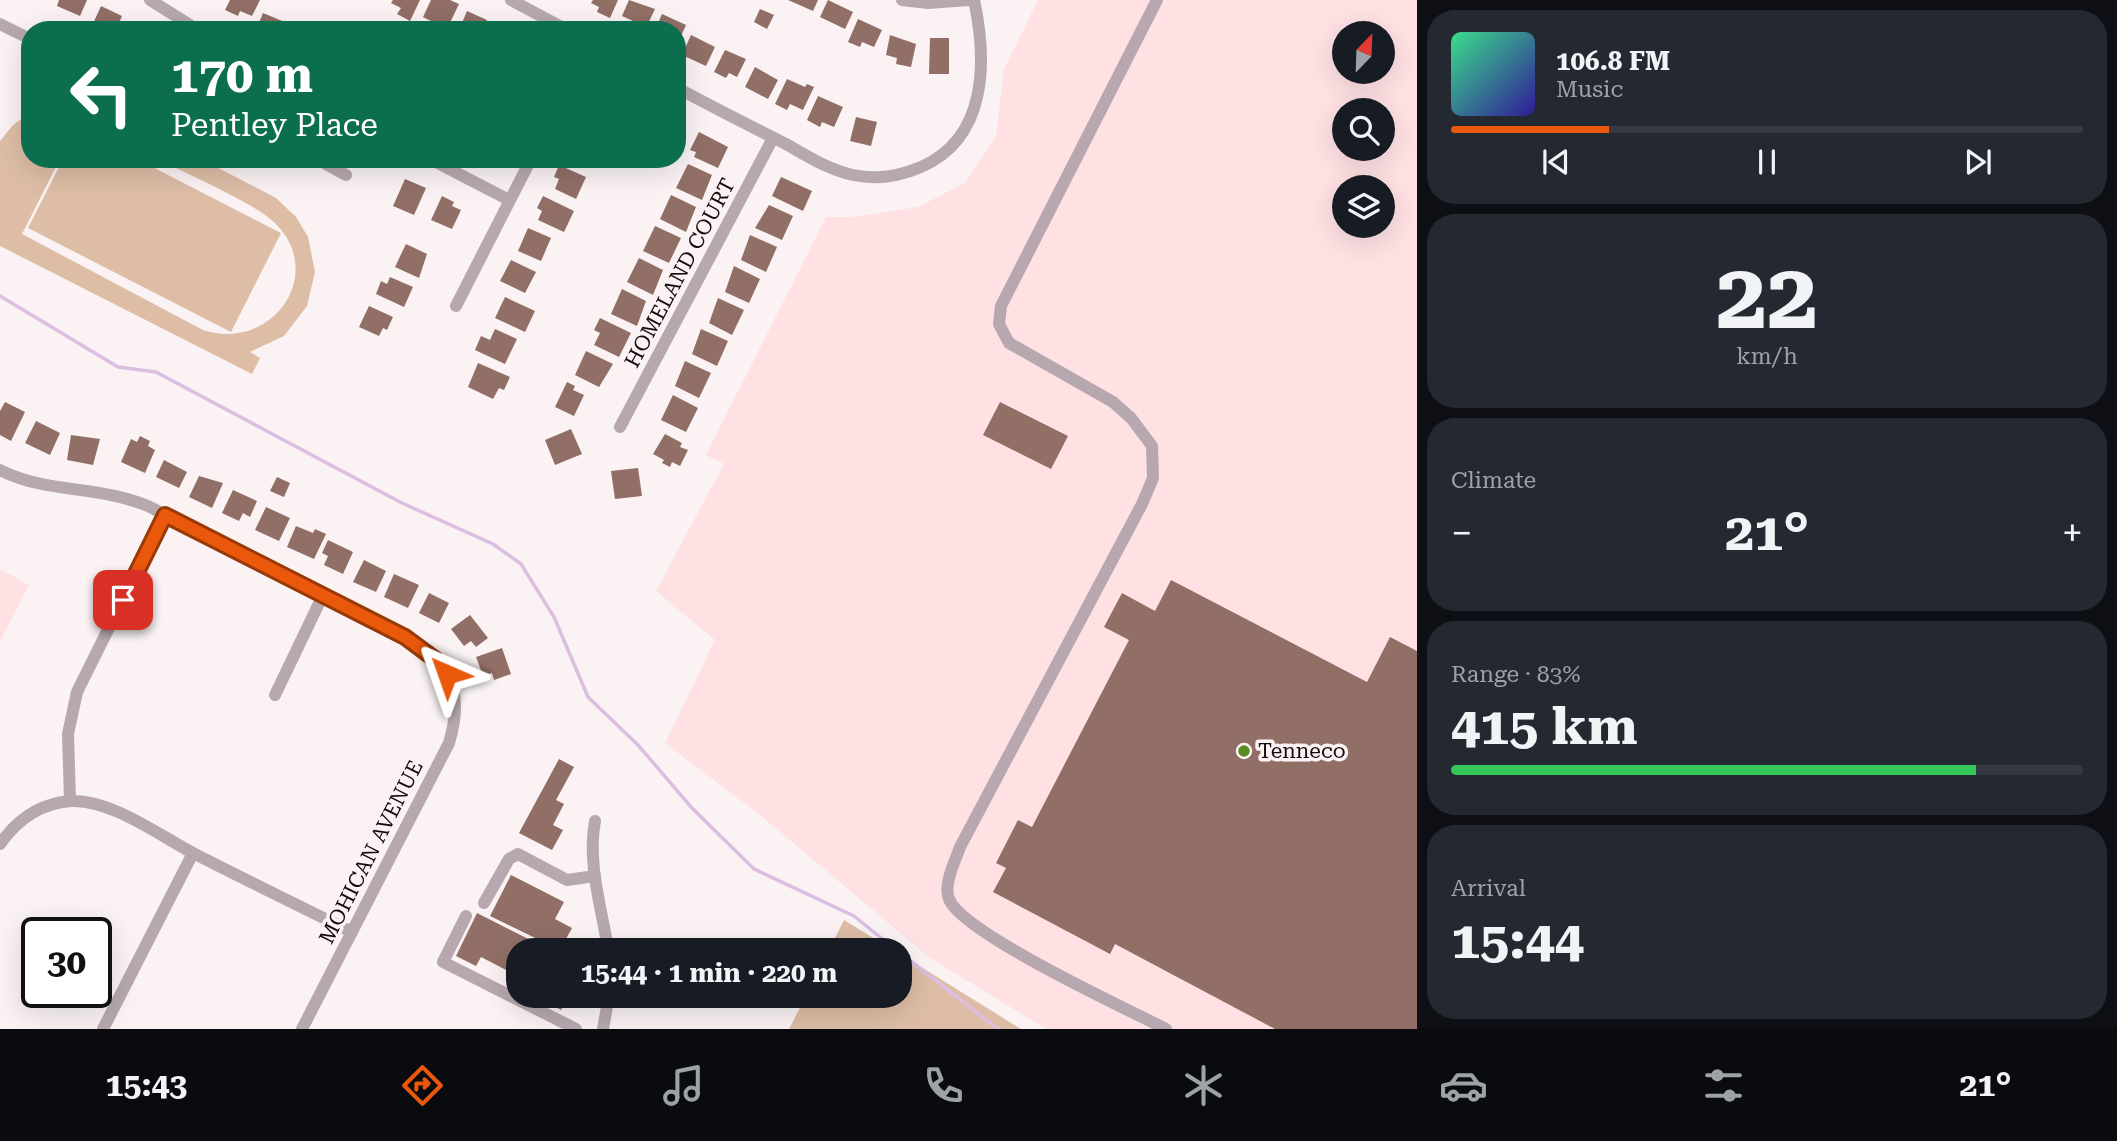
<!DOCTYPE html>
<meta charset="utf-8">
<style>
:root{--surface:#171b24;--page:#242831;--text:#f1f3f6;--muted:#9ea1a6;--line:#363941;--accent:#ea580c}
body{margin:0;font-family:"Roboto Serif",serif;background:var(--page);color:var(--text);height:100vh;display:flex;flex-direction:column;font-size:26px;white-space:nowrap}
*{box-sizing:border-box;margin:0}
p{font-size:23px;color:var(--muted)}
.icon{flex:none;width:38px;height:38px;fill:none;stroke:currentColor;stroke-width:2;stroke-linecap:round;stroke-linejoin:round}
.map{position:relative;flex:1;overflow:hidden}
.side{display:flex;flex-direction:column;gap:10px;padding:10px;background:#0d0f14;width:700px}
.side>*{flex:none}
.banner{position:absolute;left:21px;top:21px;width:665px;height:147px;border-radius:28px;box-shadow:0 7px 28px #0002;background:#0b6e4f;color:#fff;overflow:hidden}
.needle{width:46px;rotate:23deg}
.fabs{position:absolute;left:1332px;top:21px;display:grid;gap:14px}
.fabs a{display:grid;place-items:center;width:63px;height:63px;border-radius:50%;background:var(--surface);box-shadow:0 7px 28px #0002;font-size:35px}
.speed{position:absolute;left:21px;top:917px;display:flex;gap:14px;font-size:35px;font-weight:700;text-align:center}
.speed>*{display:grid;place-content:center;width:91px;height:91px;border-radius:50%;background:var(--surface);box-shadow:0 7px 28px #0002;line-height:1}
.speed .limit{border:4px solid #111;border-radius:10px;background:#fff;color:#111}
.pin{position:absolute;display:grid;place-items:center;width:60px;height:60px;color:#fff;margin:-30px;border-radius:14px;box-shadow:0 4px 10px #0006}
.me{position:absolute;width:77px;margin:-38px;rotate:317deg;stroke-linejoin:round;filter:drop-shadow(0 0 5px #0008)}
.turn{display:flex;align-items:center;gap:24px;height:147px;padding:0 35px;font-size:32px}
.turn .icon{width:91px;height:91px;stroke-width:2.5}
.turn b{display:block;font-size:49px;line-height:60px}
.big{font-size:52px;font-weight:700;line-height:1.1}
.side .card{flex:1;display:flex;flex-direction:column;justify-content:center;gap:10px;min-width:0;padding:0 24px;border-radius:28px;background:var(--page)}
.side .dial{align-items:center;gap:0}
.dial b{font-size:91px;line-height:1}
.song{display:flex;align-items:center;gap:21px}
.cover{width:84px;height:84px;border-radius:10px;background:linear-gradient(135deg,hsl(150 70% 55%),hsl(250 70% 35%))}
.played{height:7px;border-radius:4px;background:linear-gradient(90deg,var(--accent) 25%,var(--line) 25%)}
.keys{display:flex;justify-content:space-around;direction:ltr}
.heat{display:flex;justify-content:space-between;align-items:center;font-size:38px;direction:ltr}
.charge{height:10px;border-radius:5px;background:linear-gradient(90deg,#34c759 83%,var(--line) 0)}
.trip{position:absolute;left:506px;top:938px;width:406px;height:70px;border-radius:28px;background:var(--surface);box-shadow:0 7px 28px #0002;font-weight:700;line-height:70px;text-align:center}
.tabs{display:flex;height:112px;justify-content:space-around;align-items:center;background:#090b0e;color:var(--muted)}
.tabs .icon{width:49px;height:49px}
.tabs .active{color:var(--accent)}
.tabs b{font-size:32px;color:var(--text)}
main{display:flex;flex:1;min-height:0}
.map>svg:first-child{display:block}
.built{fill:#ffe1e4;fill-rule:evenodd}
.green{fill:#ddbda6}
.lines{fill:none;stroke-linecap:round;stroke-linejoin:round}
.stream{stroke:#dbbee0;stroke-width:3.5}
.building{fill:#916f67}
.minor{stroke:#b7a8af;stroke-width:12}
.route-casing{stroke:#983908;stroke-width:18}
.route{stroke:#ea580c;stroke-width:12}
.poi-dot{fill:#5b8b1f;stroke:#faf2f3;stroke-width:2.5}
.labels{text-anchor:middle;stroke-width:7;stroke-linejoin:round;paint-order:stroke}
.street-label{font-size:21px;fill:#170a0c;stroke:#faf2f3}
.poi-label{font-size:21px;fill:#170a0c;stroke:#faf2f3;text-anchor:start}
</style>
<main>
<div class="map">
<svg width="1417" height="1029" viewBox="0 0 1417 1029">
<rect width="100%" height="100%" fill="#faf2f3"/>
<!-- built -->
<g class="built">
<path d="M1038 0H1417V1029H1046L930 958 760 815 665 743 715 640 656 591 724 464 706 455 826 217H853L918 207 965 183 996 136 1004 69ZM1344 33H1382V72H1344ZM1344 110H1382V149H1344ZM1344 187H1382V226H1344Z"/>
<polygon points="0,569 29,585 0,641"/>
</g>
<!-- green -->
<g class="green">
<path d="M30 113V159H60L22 234 203 330C270 352 326 277 277 225 256 203 188 175 158 159H201L276 198 296 217 308 237 315 272 307 306 284 336 250 352 260 358 252 374 0 246V141L13 125Z"/>
<polygon points="63,159 137,159 281,233 231,332 28,228"/>
<polygon points="844,920 893,950 829,950"/>
<polygon points="900,954 1021,1029 789,1029 806,996 900,996"/>
</g>
<g class="lines">
<!-- stream -->
<g class="stream">
<polyline points="0,296 118,367 156,372 402,503 493,544 521,564 554,617 588,697 638,745 692,808 754,869 854,916 896,950"/>
<polyline points="900,953 998,1029"/>
</g>
</g>
<!-- building -->
<g class="building">
<polygon points="59,0 87,0 80,16 57,6"/>
<polygon points="230,0 260,0 252,16 240,11 238,16 225,10"/>
<polygon points="393,0 420,0 410,21 397,14 401,8 391,3"/>
<polygon points="431,0 450,0 459,4 447,29 423,17"/>
<polygon points="593,0 618,0 610,18 597,12 599,7 591,3"/>
<polygon points="629,0 655,9 645,30 630,28 633,21 622,16"/>
<polygon points="788,0 818,0 813,11"/>
<polygon points="828,0 853,12 845,29 820,17"/>
<polygon points="101,6 122,16 116,30 91,28"/>
<polygon points="760,9 774,15 767,29 754,22"/>
<polygon points="467,11 487,20 483,30 459,30"/>
<polygon points="263,13 287,23 284,30 256,30"/>
<polygon points="662,14 686,25 677,45 677,30 655,30"/>
<polygon points="858,19 882,30 874,47 862,42 860,47 848,42"/>
<polygon points="691,35 715,47 706,66 682,55"/>
<polygon points="890,35 916,44 911,67 896,64 897,58 886,55"/>
<polygon points="930,38 949,38 949,74 929,74"/>
<polygon points="725,50 746,59 737,77 729,73 726,78 714,72"/>
<polygon points="755,67 778,80 768,99 745,87"/>
<polygon points="787,79 805,87 807,84 814,87 803,110 790,104 787,110 775,104"/>
<polygon points="818,96 843,107 834,127 822,122 820,127 807,120"/>
<polygon points="856,117 877,122 871,146 850,141"/>
<polygon points="699,132 728,147 718,168 694,157 696,152 690,150"/>
<polygon points="688,164 712,175 702,200 676,188"/>
<polygon points="559,165 586,177 576,199 555,189 559,179 554,177"/>
<polygon points="781,177 812,191 803,211 772,196"/>
<polygon points="405,179 426,188 414,215 393,206"/>
<polygon points="671,195 696,207 686,232 660,219"/>
<polygon points="442,196 454,202 452,206 461,210 452,229 431,220"/>
<polygon points="543,196 574,211 564,232 538,220 542,211 537,208"/>
<polygon points="769,205 793,216 782,240 755,228"/>
<polygon points="655,226 681,238 669,263 643,251"/>
<polygon points="528,228 551,238 541,261 518,251"/>
<polygon points="750,235 777,247 766,272 741,260"/>
<polygon points="406,244 427,254 419,278 395,267"/>
<polygon points="639,258 663,270 653,295 627,282"/>
<polygon points="511,260 536,272 525,293 500,281"/>
<polygon points="734,266 760,279 749,303 725,292"/>
<polygon points="390,277 413,287 404,307 376,294 381,281 387,284"/>
<polygon points="622,289 646,301 637,326 611,314"/>
<polygon points="505,297 535,311 525,332 495,318"/>
<polygon points="718,298 744,310 732,335 709,323"/>
<polygon points="369,306 393,317 387,330 383,328 379,336 359,327"/>
<polygon points="600,318 631,333 619,357 594,345 600,333 594,330"/>
<polygon points="495,329 517,339 505,364 475,350 481,336 490,340"/>
<polygon points="701,329 728,341 717,366 692,354"/>
<polygon points="586,351 613,364 599,387 575,375"/>
<polygon points="685,361 711,373 699,398 675,386"/>
<polygon points="478,363 510,377 504,390 499,388 493,399 468,387"/>
<polygon points="567,382 575,386 573,390 584,395 574,416 555,407"/>
<polygon points="673,395 698,408 686,432 661,420"/>
<polygon points="5,402 25,412 11,441 0,435 0,411"/>
<polygon points="1000,402 1068,436 1051,469 983,435"/>
<polygon points="36,421 60,433 50,455 25,443"/>
<polygon points="571,429 582,454 555,465 545,440"/>
<polygon points="665,434 682,443 680,447 688,450 680,466 672,462 670,467 662,463 664,460 653,454"/>
<polygon points="71,435 100,439 93,465 67,460"/>
<polygon points="140,436 150,441 148,446 155,450 145,473 121,462 131,439 137,442"/>
<polygon points="164,460 187,472 179,488 156,477"/>
<polygon points="638,468 642,496 615,499 611,471"/>
<polygon points="199,476 223,483 212,508 189,497"/>
<polygon points="277,477 290,483 284,497 270,491"/>
<polygon points="233,490 257,501 250,517 243,513 239,521 222,513"/>
<polygon points="266,507 290,518 279,541 255,530"/>
<polygon points="296,526 313,533 315,529 326,534 314,559 287,547"/>
<polygon points="328,540 353,552 343,574 324,565 328,556 322,553"/>
<polygon points="364,560 386,571 376,592 353,582"/>
<polygon points="394,574 419,585 408,608 384,597"/>
<polygon points="1171,580 1367,682 1390,637 1417,651 1417,1029 1275,1029 1115,944 1110,954 993,892 1006,868 996,863 1018,820 1032,827 1129,640 1104,627 1122,593 1155,611"/>
<polygon points="429,593 449,603 439,623 419,613"/>
<polygon points="470,615 488,638 476,647 471,641 464,646 451,629"/>
<polygon points="502,648 511,674 494,680 492,673 483,676 476,657"/>
<polygon points="559,759 574,767 556,800 564,804 553,825 563,830 552,850 519,833"/>
<polygon points="511,875 564,902 555,919 572,928 560,950 490,916"/>
<polygon points="477,913 550,950 518,950 518,976 481,957 476,966 456,956"/>
<polygon points="540,996 569,996 561,1010 539,998"/>
</g>
<g class="lines">
<!-- minor -->
<g class="minor">
<polyline points="150,0 198,30"/>
<polyline points="511,0 567,30"/>
<polyline points="902,0 928,3 969,0"/>
<path d="M1157 0 1001 306 999 324 1009 343 1113 402 1131 418 1152 446 1153 478 1142 504 960 847C955 862 943 884 949 899 962 933 1127 1009 1166 1029"/>
<polyline points="0,24 30,39"/>
<path d="M677 88C713 107 750 126 786 144 807 156 829 170 853 175 876 180 900 176 921 167 988 138 987 60 974 0"/>
<polyline points="317,159 346,175"/>
<polyline points="430,159 509,200"/>
<polyline points="456,306 531,159"/>
<polyline points="620,427 773,138"/>
<path d="M0 470C48 494 97 485 148 506L405 637C450 666 465 690 449 743L302 1029"/>
<polyline points="275,695 323,595"/>
<polyline points="70,801 68,734 77,692 165,515"/>
<path d="M595 821C587 865 602 908 608 950"/>
<path d="M0 844C17 820 40 803 71 801 110 799 159 835 193 853 246 880 299 906 352 932"/>
<polyline points="484,903 509,859 518,854 567,880 595,876"/>
<polyline points="466,916 443,962 576,1029"/>
<polyline points="103,1029 193,853"/>
<polyline points="603,1029 609,996"/>
</g>
</g>
<g class="lines">
<defs>
<polyline id="route" points="123,600 165,515 405,637 436,660 447,674"/>
</defs>
<!-- route casing -->
<use href="#route" class="route-casing"/>
<!-- route -->
<use href="#route" class="route"/>
</g>
<!-- markers -->
<circle class="poi-dot" cx="1244" cy="751" r="7"/>
<g class="labels">
<!-- street labels -->
<g class="street-label">
<text transform="translate(680 273) rotate(-62)" y="7">HOMELAND COURT</text>
<text transform="translate(371 852) rotate(-63)" y="7">MOHICAN AVENUE</text>
</g>
<!-- poi labels -->
<g class="poi-label">
<text x="1258" y="758">Tenneco</text>
</g>
</g>
</svg>
<div class="fabs">
<a><svg class="needle" viewBox="-14 -14 28 28"><path d="M0-13l5 13h-10z" fill="#e53935"/><path d="M0 13l5-13h-10z" fill="#9ea1a6"/></svg></a>
<a><svg class="icon" aria-label="search" viewBox="0 0 24 24"><circle cx="10" cy="10" r="6"/><path d="M15 15l6 6"/></svg></a>
<a><svg class="icon" aria-label="layers" viewBox="0 0 24 24"><path d="M12 4l9 5-9 5-9-5zM3 14l9 5 9-5"/></svg></a>
</div>
<div class="speed"><div class="limit">30</div></div>
<div class="pin" style="left:123px;top:600px;background:#d93025"><svg class="icon" aria-label="arrive" viewBox="0 0 24 24"><path d="M6 21V4h12l-3 4 3 4H6"/></svg></div>
<svg class="me" style="left:447px;top:674px" viewBox="-20 -20 40 40"><path d="M0-17L14 15 0 8-14 15z" fill="#ea580c" stroke="#fff" stroke-width="4"/></svg>
<div class="trip">15:44 · 1 min · 220 m</div>
<div class="banner">
<div class="turn"><svg class="icon" aria-label="left" viewBox="0 0 24 24"><path d="M17 20v-9H6M10 6l-5 5 5 5"/></svg><div><b>170 m</b>Pentley Place</div></div>
</div>
</div>
<section class="side">
<div class="card">
<div class="song"><i class="cover"></i><div><b>106.8 FM</b><p>Music</p></div></div>
<div class="played"></div>
<div class="keys"><svg class="icon" aria-label="previous" viewBox="0 0 24 24"><path d="M18 5L8 12l10 7zM5 5v14"/></svg><svg class="icon" aria-label="pause" viewBox="0 0 24 24"><path d="M8 5v14M16 5v14"/></svg><svg class="icon" aria-label="next" viewBox="0 0 24 24"><path d="M6 5l10 7-10 7zM19 5v14"/></svg></div>
</div>
<div class="card dial"><b>22</b><p>km/h</p></div>
<div class="card"><p>Climate</p>
<div class="heat"><a>−</a><b class="big">21°</b><a>+</a></div>
</div>
<div class="card"><p>Range · 83%</p><b class="big">415 km</b><div class="charge"></div></div>
<div class="card"><p>Arrival</p><b class="big">15:44</b></div>
</section>
</main>
<nav class="tabs">
<b>15:43</b>
<svg class="icon active" aria-label="directions" viewBox="0 0 24 24"><path d="M12 3l9 9-9 9-9-9zM9 14v-3h6M13 9l2 2-2 2"/></svg>
<svg class="icon" aria-label="music" viewBox="0 0 24 24"><path d="M9 18V5l10-2v13"/><circle cx="6" cy="18" r="3"/><circle cx="16" cy="16" r="3"/></svg>
<svg class="icon" aria-label="phone" viewBox="0 0 24 24"><path d="M5 4h4l2 5-3 2q2 4 5 5l2-3 5 2v4C11 20 4 13 5 4z"/></svg>
<svg class="icon" aria-label="climate" viewBox="0 0 24 24"><path d="M12 3v18M4 7l16 10M4 17L20 7"/></svg>
<svg class="icon" aria-label="car" viewBox="0 0 24 24"><path d="M5 17H2v-5l4-1 3-4h7l3 4 3 1v5h-3M9 17h6M6 11h13"/><circle cx="7" cy="17" r="2"/><circle cx="17" cy="17" r="2"/></svg>
<svg class="icon" aria-label="filters" viewBox="0 0 24 24"><path d="M4 7h16M4 17h16"/><circle cx="9" cy="7" r="2"/><circle cx="15" cy="17" r="2"/></svg>
<b>21°</b>
</nav>
